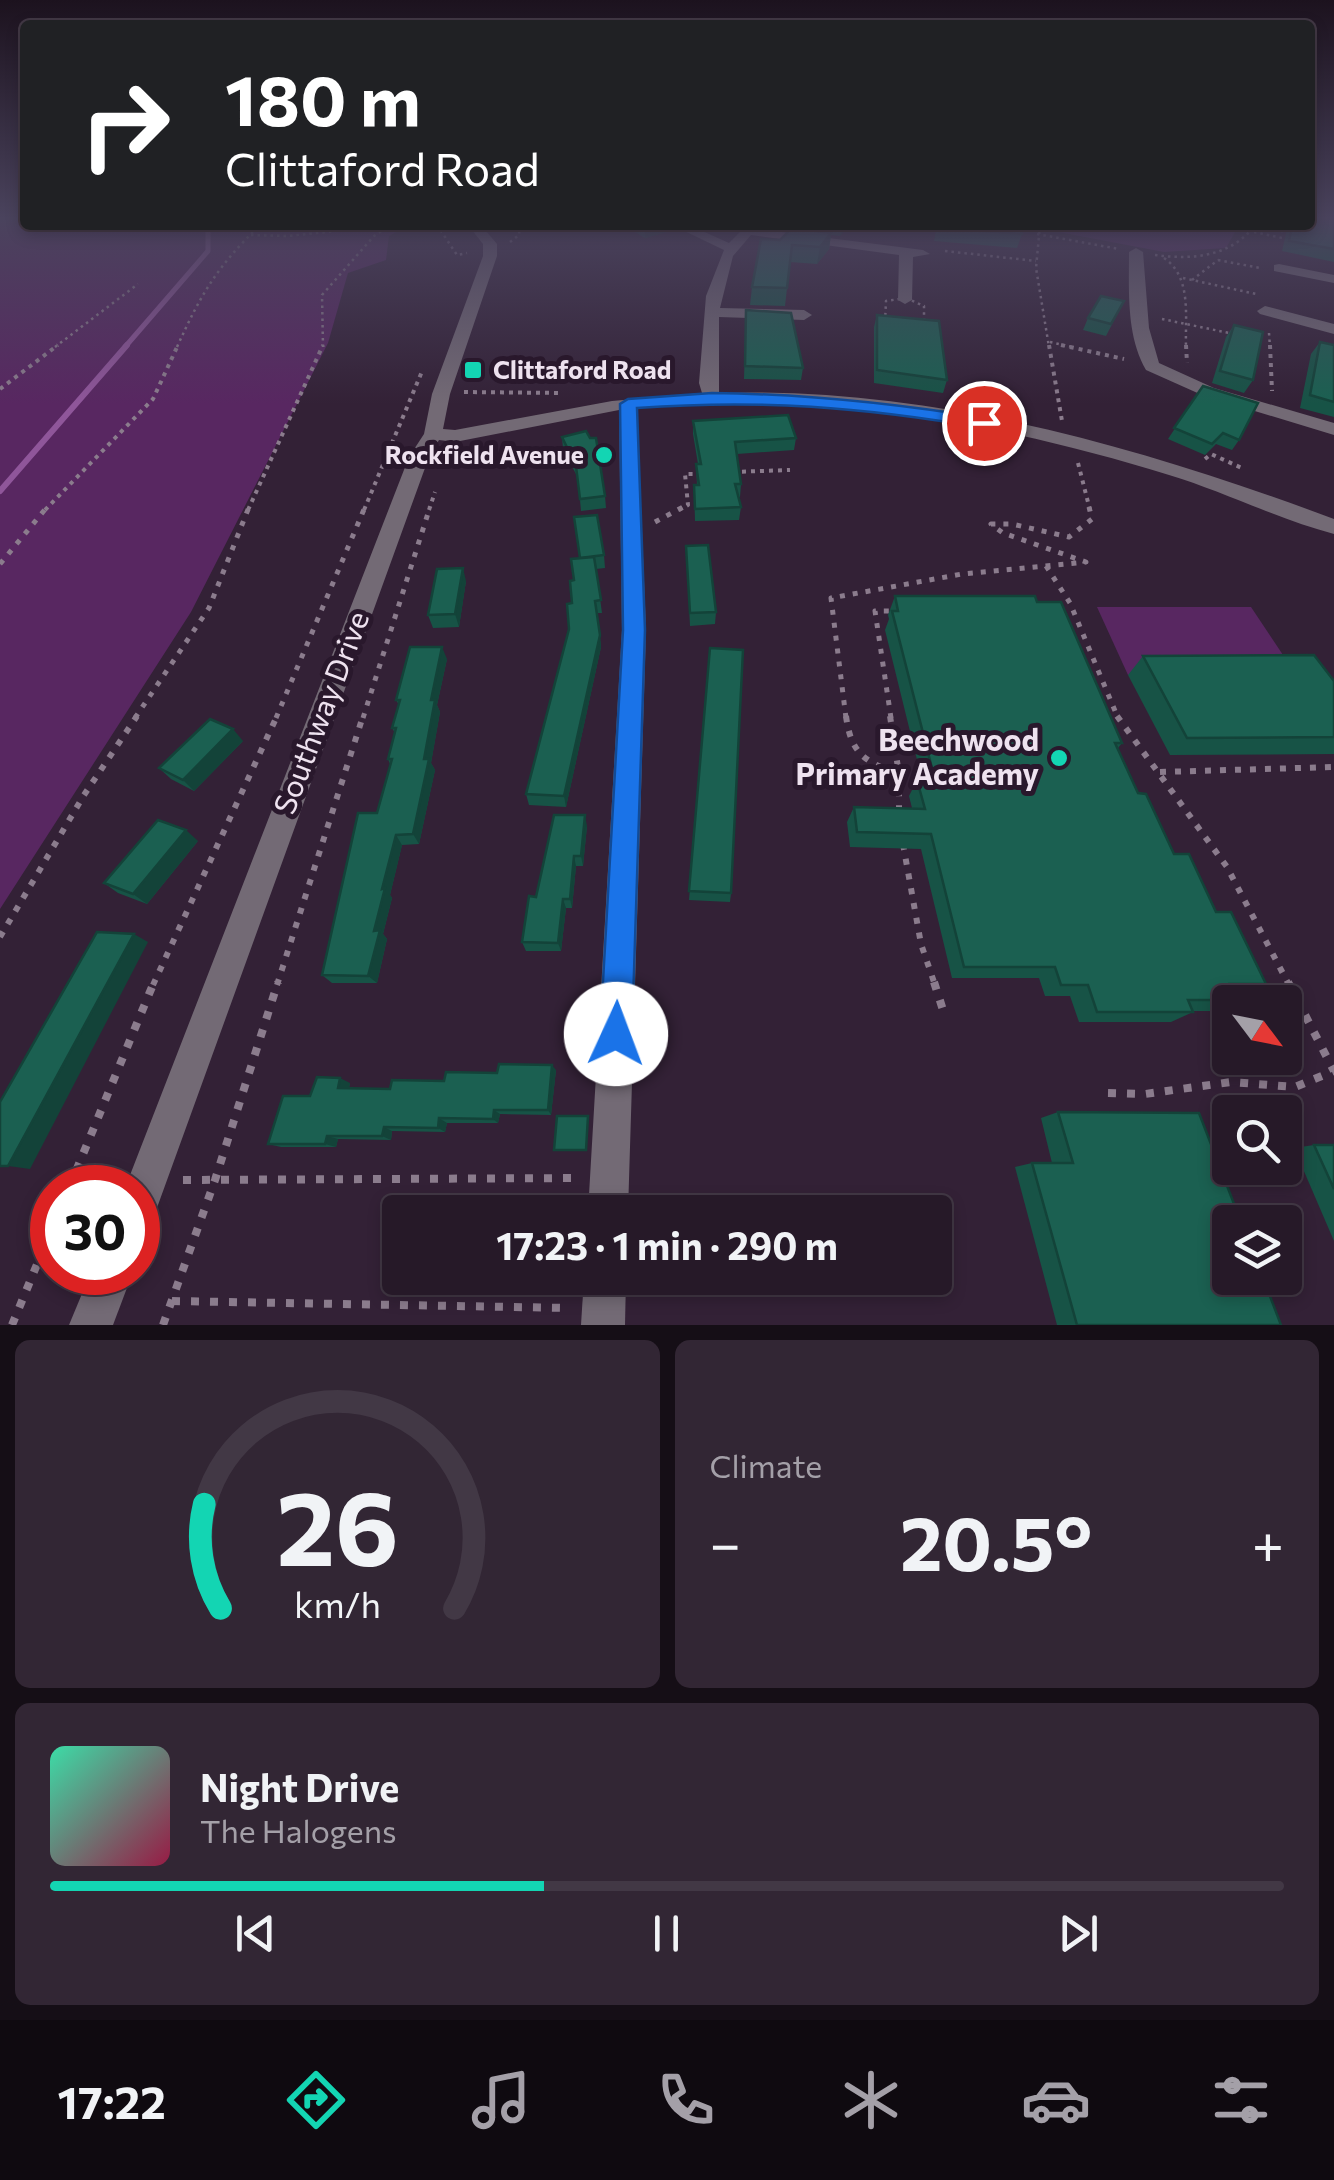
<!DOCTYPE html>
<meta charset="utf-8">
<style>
:root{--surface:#261928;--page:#322634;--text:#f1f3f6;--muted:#a4a0a8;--line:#423845;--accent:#13d5b3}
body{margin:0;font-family:Commissioner,sans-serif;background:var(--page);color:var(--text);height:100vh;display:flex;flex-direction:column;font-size:38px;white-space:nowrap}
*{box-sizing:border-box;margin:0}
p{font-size:32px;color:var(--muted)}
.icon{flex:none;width:55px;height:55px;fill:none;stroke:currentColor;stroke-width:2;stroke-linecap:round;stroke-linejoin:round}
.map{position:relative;height:1325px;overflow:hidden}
.drawer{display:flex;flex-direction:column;gap:15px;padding:15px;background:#150e16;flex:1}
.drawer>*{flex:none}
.hud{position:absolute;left:20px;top:20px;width:1295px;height:210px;border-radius:10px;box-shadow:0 5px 15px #0003,0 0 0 2px var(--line);background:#202124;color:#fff;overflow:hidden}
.needle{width:65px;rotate:122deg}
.buttons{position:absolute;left:1212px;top:985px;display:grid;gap:20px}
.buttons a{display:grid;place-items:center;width:90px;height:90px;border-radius:10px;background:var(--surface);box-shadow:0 5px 15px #0003,0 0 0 2px var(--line);font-size:50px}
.speed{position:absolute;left:30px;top:1165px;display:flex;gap:20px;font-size:50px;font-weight:700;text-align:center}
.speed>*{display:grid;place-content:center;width:130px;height:130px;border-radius:50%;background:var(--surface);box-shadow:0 5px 15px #0003,0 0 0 2px var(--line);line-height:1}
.speed .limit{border:15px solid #d22;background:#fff;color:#111}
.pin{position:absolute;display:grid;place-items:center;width:85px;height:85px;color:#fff;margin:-42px;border:5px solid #fff;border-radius:50%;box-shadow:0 2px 10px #0007}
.me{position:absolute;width:110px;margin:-55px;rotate:2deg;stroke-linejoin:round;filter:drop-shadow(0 0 8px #0008)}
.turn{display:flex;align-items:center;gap:35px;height:210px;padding:0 40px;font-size:45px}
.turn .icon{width:130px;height:130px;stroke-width:2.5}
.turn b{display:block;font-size:70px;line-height:85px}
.big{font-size:75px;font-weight:700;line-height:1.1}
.drawer .tile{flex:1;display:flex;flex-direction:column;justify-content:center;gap:15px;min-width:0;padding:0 35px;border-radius:15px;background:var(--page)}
.drawer .dial{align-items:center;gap:0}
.dial svg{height:260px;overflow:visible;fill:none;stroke:var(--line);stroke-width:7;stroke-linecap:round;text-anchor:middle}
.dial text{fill:var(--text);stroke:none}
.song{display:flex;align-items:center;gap:30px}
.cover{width:120px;height:120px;border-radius:15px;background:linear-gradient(135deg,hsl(160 70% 55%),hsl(340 70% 35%))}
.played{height:10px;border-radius:5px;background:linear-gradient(90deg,var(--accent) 40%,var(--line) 40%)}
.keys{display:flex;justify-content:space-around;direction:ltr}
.heat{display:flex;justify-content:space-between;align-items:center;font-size:55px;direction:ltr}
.drawer .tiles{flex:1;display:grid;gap:15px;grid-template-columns:1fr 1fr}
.tile:last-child{grid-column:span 2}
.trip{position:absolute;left:382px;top:1195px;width:570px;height:100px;border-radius:10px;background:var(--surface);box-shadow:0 5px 15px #0003,0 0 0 2px var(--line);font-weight:700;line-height:100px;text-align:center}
.tabs{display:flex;height:160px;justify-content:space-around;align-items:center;background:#0f0a10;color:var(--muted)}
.tabs .icon{width:70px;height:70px}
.tabs .on{color:var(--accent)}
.tabs b{font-size:45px;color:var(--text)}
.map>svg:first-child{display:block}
.green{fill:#582761}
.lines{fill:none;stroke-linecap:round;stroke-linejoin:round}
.stream-far1{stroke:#8f569a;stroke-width:5}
.stream{stroke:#8f569a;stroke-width:6}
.path-far4{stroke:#8b7c8d;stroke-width:2.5;stroke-dasharray:2.5 4;stroke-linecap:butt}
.path-far3{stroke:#8b7c8d;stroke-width:4;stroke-dasharray:4 5;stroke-linecap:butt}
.path-far2{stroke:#8b7c8d;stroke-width:5;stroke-dasharray:5 8;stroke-linecap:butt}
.path-far1{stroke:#8b7c8d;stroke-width:6;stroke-dasharray:6 9;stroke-linecap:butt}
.path{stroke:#8b7c8d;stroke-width:8;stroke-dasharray:8 11;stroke-linecap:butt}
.minor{fill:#736a75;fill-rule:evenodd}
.wall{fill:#175346}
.shaded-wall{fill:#134339}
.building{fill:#1b6051;stroke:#134339;stroke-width:2.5}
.route{fill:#1a73e8;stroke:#114b97;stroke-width:2.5}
.poi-dot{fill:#13d5b3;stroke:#29182c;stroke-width:4}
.labels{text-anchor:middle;stroke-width:10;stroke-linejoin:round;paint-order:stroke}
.far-poi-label{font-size:25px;font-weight:bold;fill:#eee2ef;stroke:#29182c;text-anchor:start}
.street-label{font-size:30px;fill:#eee2ef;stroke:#29182c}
.poi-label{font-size:30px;font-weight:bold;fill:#eee2ef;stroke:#29182c;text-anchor:end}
</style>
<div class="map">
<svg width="1334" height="1325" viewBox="0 0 1334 1325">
<rect width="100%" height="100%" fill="#332136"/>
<!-- green -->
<g class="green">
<polygon points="0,219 25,219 25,225 409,225 389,236 386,260 348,273 328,343 191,612 0,909"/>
<polygon points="1050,225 1239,225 1226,248 1164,252 1048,230"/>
<polygon points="1097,607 1251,607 1295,673 1128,675"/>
</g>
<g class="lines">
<!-- stream-far1 -->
<polyline class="stream-far1" points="125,347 208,251 208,225"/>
<!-- stream -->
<polyline class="stream" points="0,491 127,345"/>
<!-- path-far4 -->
<g class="path-far4">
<polyline points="437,225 457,255 467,253"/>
<polyline points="1040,225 1036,268 1049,347"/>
<polyline points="1255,226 1292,233"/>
<polyline points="1254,232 1292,240"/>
<polyline points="1037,234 1119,249"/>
<polyline points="251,235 288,236 385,226"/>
<polyline points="510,242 519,235 520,225"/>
<polyline points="945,251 1036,261"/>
<path d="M1155 255C1192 260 1231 257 1255 225"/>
<path d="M1164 258C1192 277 1185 316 1186 347"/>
<polyline points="1218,260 1260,268"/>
<polyline points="1183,278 1256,294"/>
<polyline points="1192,280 1218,260"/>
<polygon points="906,298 924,306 924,325 885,322 886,301"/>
<polyline points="1162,319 1234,334"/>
<polyline points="1269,333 1270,347"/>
<polyline points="1050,342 1072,347"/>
<polyline points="55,347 138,284"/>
<path d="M177 347C202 292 217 267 260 225"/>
<polyline points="323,347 322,295 374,236 390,225"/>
</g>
<!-- path-far3 -->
<g class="path-far3">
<polyline points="1049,345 1062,421"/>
<polyline points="1061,345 1124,359"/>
<polyline points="1186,345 1187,363"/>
<polyline points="1270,345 1272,391"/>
<polyline points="0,389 58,345"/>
<polyline points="464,392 563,393"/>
<polyline points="1205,459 1211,454 1244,469"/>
<polyline points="1078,463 1090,510"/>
<polyline points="733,472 790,470"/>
<polyline points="45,510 153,399 178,345"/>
<polyline points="248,510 323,345"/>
<polyline points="364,510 423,369"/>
<polyline points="429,510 435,492"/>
<polyline points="679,510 688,505 685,474 702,474"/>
</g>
<!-- path-far2 -->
<g class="path-far2">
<polyline points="655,522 683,507"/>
<polyline points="0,564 47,507"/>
<polyline points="1046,566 1070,603 1118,718"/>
<polyline points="135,718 209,608 249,507"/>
<polyline points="276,718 365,507"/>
<polyline points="363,718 430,507"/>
<polyline points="846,718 831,598 962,574 1086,562 1003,533 991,524 1012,524 1069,537 1092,519 1089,507"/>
<polyline points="891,718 875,611 895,611"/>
</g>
<!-- path-far1 -->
<g class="path-far1">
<path d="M846 716C851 754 865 762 899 774"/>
<polyline points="890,716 899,774 899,814"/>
<polyline points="1117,716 1227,867 1289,985"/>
<polyline points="1160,772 1334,767"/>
<polyline points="903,844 921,944 935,985"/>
<polyline points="0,937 84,795 137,716"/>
<polyline points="153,985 277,716"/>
<polyline points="277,985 363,716"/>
</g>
<!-- path -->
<g class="path">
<polyline points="934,982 943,1010"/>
<polyline points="1108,1093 1145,1094 1231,1082 1295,1087 1334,1071 1288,982"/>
<polyline points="183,1180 577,1178"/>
<polyline points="69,1188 154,982"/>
<polyline points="172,1301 570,1308"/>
<polyline points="12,1325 52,1228"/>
<polyline points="163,1325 215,1180 278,982"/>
</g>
<!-- minor -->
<g class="minor">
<path d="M468 225H481L497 244V256L450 394 443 429 455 430 612 401 702 393 699 383 706 296 724 250 672 225H689L729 243 747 225H761L758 229 923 250 930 254 913 257 912 300 905 304 898 300 899 255 751 235 733 256 720 308 804 310 812 315 804 320 719 317V393C929 386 1139 446 1334 519V534C1278 519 1225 492 1169 475 999 422 816 390 637 408L646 630 628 1212H588L622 630 619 410 455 442 439 440 429 457 158 1205 152 1219 138 1225V1188H125L409 457 424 434 432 394 483 256V244Z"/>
<path d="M1136 248 1143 252 1149 328 1159 363 1214 388 1334 423V435L1202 395 1146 370C1126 336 1129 290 1129 252Z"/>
<polygon points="1279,264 1334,275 1334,283 1274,271 1274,265"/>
<polygon points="1265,306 1334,324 1334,334 1260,314 1257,311"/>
<polygon points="91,1272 133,1272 113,1325 69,1325"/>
<polygon points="584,1278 626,1278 625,1325 581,1325"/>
</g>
</g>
<!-- wall -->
<g class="wall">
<polygon points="1334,219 1334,262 1282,251 1288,225 1310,225"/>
<polygon points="623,225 674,225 674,230 645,238"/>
<polygon points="803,225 849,225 840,236 831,235 829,249 817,264 790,262 785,306 750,305 752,287 780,240 803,229"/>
<polygon points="937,225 1020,225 1022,234 1017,248 934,241"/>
<polygon points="1124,301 1106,336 1083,330 1088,318"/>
<polygon points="746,310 803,368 801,380 744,379"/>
<polygon points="877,315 947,380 943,393 874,383 874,327"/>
<polygon points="1234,325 1253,380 1244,393 1212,383 1226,337"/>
<polygon points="1320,342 1334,345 1334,417 1300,408 1311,354"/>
<polygon points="1203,386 1239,440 1232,450 1216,444 1205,455 1168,439"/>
<polygon points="693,421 796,438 794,450 737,454 741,484 740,497 738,497 741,507 739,520 695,521 694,485 697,485 696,464 698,464 693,434"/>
<polygon points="562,437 590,438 605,496 606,508 581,511 578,478 563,449"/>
<polygon points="686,546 716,612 715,624 690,626"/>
<polygon points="604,555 605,568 596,569 602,613 597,613 601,647 566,807 529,805 526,794 569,629 574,580 580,558"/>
<polygon points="466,581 459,627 433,628 428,615"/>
<polygon points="895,596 1037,602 1122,743 1118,748 1138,793 1174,854 1266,984 1242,995 1235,995 1237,1000 1213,1011 1192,1011 1193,1012 1171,1022 1079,1022 1070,996 1045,996 1039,978 952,978 921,849 850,847 847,822 854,807 912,808 909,796 917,780 922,780 885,630 889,619 888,615"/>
<polygon points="710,648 731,893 730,902 689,900"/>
<polygon points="1143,656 1334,681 1334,754 1170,755 1128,675"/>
<polygon points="447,659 437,705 440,712 431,763 435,770 419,844 402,845 390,895 392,898 383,934 387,939 377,983 332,983 322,975 377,813 390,764 388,759 395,733 392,728 399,705 396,700"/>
<polygon points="243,741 194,791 171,779 159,768"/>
<polygon points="587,826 583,866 576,866 572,908 566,908 561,951 526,951 522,942 536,897"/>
<polygon points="198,841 147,904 118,893 104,883"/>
<polygon points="556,1070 551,1115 500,1114 498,1123 447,1123 445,1132 392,1131 391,1140 338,1139 336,1147 281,1147 268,1144 310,1096 350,1083 349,1088 390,1089 497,1073"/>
<polygon points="1058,1112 1281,1325 1057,1325 1015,1167 1032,1163 1052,1163 1041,1118"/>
<polygon points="1314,1145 1334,1145 1334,1241 1294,1148"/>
</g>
<!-- shaded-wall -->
<g class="shaded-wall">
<polygon points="652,225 674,225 674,230 645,238 645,227"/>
<polygon points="842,225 849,225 840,236"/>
<polygon points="831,233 829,249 817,264 820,247"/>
<polygon points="463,568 466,581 459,627 455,614"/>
<polygon points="600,635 601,647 566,807 564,796"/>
<polygon points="442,647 447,659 437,705 440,712 431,763 435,770 419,844 413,834 424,759 431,700"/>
<polygon points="233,729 243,741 194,791 183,780"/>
<polygon points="585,815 587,826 583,866 581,856"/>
<polygon points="186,830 198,841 147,904 133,894"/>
<polygon points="396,835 402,845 390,895 392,898 383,934 387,939 377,983 368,976 382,889"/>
<polygon points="574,856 576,866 572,908 570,899"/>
<polygon points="563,899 566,908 561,951 558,943"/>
<polygon points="134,934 148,942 30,1169 8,1166"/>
<polygon points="552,1065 556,1070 551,1115 548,1110"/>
<polygon points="340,1078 350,1083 348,1093 338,1088"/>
<polygon points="494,1110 500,1114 498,1123 493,1119"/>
<polygon points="439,1118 447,1123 445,1132 438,1128"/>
<polygon points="384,1127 392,1131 391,1140 382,1136"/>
<polygon points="327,1136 338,1139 336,1147 325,1144"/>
</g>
<!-- building -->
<g class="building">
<polygon points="1310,219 1334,219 1334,249 1289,241 1292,225 1310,225"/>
<polygon points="938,225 1020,225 1022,234 938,227"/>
<polygon points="792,228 831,233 820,247 792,245 787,288 752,287 761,239 780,240"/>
<polygon points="1101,296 1124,301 1111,324 1088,318"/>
<polygon points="746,310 791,313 803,368 745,366"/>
<polygon points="877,315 939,321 947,380 877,370"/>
<polygon points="1234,325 1263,332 1253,380 1220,371"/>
<polygon points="1320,342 1334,345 1334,402 1310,395"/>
<polygon points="1203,386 1258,403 1239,440 1223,433 1212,444 1174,428"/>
<polygon points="788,415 796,438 735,442 741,484 735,484 741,507 695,509 694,485 699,485 696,464 701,464 693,421"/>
<polygon points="586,431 590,438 596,438 605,496 580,499 576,466 562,437"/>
<polygon points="597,515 604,555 580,558 574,517"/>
<polygon points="708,545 716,612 690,613 686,546"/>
<polygon points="594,557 601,600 595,601 600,635 564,796 526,794 569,629 567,604 572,603 570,581 574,580 571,559"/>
<polygon points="463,568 455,614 428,615 437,569"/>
<polygon points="895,596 1035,596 1037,602 1061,602 1122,743 1115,743 1138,793 1146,794 1174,854 1189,854 1216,912 1231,912 1266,984 1230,984 1237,1000 1188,1000 1193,1012 1097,1012 1088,985 1061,985 1055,967 964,967 931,834 857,832 854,807 925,809 917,780 935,780 892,611 898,611"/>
<polygon points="410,647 442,647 431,700 435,700 424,759 429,759 413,834 396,835 382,889 385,888 374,931 380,930 368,976 322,975 358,813 377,813 392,759 388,759 396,728 392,728 400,700 396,700"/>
<polygon points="710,648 743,650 731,893 689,891"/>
<polygon points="1314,655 1334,681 1334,737 1187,738 1143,656"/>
<polygon points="210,719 233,729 183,780 159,768"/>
<polygon points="554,815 585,815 581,856 574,856 570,899 563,899 558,943 522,942 529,896 536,897"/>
<polygon points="158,820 186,830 133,894 104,883"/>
<polygon points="97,932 134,934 8,1166 0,1166 0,1102"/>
<polygon points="499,1064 552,1065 548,1110 494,1110 493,1119 439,1118 438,1128 384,1127 382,1136 327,1136 325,1144 268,1144 283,1096 310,1096 317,1077 340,1078 338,1088 390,1089 392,1080 444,1081 446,1072 497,1073"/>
<polygon points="1058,1112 1199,1113 1241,1222 1230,1222 1230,1278 1263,1278 1281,1325 1077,1325 1032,1163 1073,1163"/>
<polygon points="557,1116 588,1116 586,1150 554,1150"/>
<polygon points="1314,1145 1334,1145 1334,1189"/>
</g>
<!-- sky -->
<linearGradient id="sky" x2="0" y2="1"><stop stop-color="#1c121e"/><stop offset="0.54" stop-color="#4a435d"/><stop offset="1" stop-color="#4a435d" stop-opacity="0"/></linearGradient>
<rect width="1334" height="404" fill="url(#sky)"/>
<!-- route -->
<path class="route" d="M712 393C804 394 892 403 984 418L992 423 984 428C862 407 760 399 637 408L645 630 632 1034 628 1046 616 1051 605 1046 600 1034 623 630 620 404 628 399Z"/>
<!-- markers -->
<g class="poi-dot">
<rect x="463" y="360" width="20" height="20" rx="5"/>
<circle cx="604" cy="455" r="10"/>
<circle cx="1059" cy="758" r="10"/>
</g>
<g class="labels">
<!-- far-poi labels -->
<g class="far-poi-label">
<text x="493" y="379">Clittaford Road</text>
<text x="584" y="464" text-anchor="end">Rockfield Avenue</text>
</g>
<!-- street labels -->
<g class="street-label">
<text transform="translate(322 713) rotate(-69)" y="10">Southway Drive</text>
</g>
<!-- poi labels -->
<g class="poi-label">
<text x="1039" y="751">Beechwood<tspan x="1039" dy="34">Primary Academy</tspan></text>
</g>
</g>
</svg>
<div class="buttons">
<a><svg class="needle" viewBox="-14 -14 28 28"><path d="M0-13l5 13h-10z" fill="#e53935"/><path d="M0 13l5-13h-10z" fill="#a4a0a8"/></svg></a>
<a><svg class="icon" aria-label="search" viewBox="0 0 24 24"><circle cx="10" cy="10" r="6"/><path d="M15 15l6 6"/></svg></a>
<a><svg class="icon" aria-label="layers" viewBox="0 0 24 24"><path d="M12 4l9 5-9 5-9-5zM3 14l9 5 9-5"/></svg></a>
</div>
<div class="speed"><div class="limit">30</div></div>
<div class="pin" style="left:984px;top:423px;background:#d93025"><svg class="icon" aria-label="arrive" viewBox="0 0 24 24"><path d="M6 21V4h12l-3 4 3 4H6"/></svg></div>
<svg class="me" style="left:616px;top:1034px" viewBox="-20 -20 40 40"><circle r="19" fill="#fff"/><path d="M0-13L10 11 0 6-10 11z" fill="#1a73e8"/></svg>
<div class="trip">17:23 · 1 min · 290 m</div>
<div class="hud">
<div class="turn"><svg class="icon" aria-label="right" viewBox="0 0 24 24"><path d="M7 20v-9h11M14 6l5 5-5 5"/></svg><div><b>180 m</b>Clittaford Road</div></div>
</div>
</div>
<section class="drawer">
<div class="tiles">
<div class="tile dial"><svg viewBox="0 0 100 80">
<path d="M14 69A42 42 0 1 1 86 69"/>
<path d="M14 69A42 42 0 0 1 9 37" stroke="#13d5b3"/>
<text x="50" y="56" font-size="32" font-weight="700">26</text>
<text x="50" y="72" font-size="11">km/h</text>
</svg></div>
<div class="tile"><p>Climate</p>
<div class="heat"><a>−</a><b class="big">20.5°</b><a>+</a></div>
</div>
<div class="tile">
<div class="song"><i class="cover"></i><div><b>Night Drive</b><p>The Halogens</p></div></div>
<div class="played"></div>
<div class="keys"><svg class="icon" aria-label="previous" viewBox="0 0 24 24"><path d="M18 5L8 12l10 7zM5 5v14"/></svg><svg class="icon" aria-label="pause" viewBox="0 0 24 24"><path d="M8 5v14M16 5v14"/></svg><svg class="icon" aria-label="next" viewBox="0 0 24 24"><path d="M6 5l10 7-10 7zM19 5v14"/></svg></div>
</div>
</div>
</section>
<nav class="tabs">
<b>17:22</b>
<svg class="icon on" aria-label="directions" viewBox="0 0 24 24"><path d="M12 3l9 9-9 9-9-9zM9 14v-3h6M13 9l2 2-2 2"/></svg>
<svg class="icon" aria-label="music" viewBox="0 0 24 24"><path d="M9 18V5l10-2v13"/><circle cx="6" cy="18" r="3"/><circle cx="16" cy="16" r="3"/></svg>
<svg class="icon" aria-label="phone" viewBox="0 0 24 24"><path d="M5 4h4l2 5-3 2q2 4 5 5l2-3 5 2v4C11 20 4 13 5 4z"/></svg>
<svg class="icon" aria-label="climate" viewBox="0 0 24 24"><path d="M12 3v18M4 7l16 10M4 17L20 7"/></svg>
<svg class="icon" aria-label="car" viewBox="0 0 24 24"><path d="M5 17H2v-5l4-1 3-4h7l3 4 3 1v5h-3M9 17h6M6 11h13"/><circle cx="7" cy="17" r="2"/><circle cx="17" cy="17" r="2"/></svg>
<svg class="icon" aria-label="filters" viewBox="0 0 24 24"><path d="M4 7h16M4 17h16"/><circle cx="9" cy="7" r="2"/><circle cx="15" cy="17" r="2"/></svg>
</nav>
